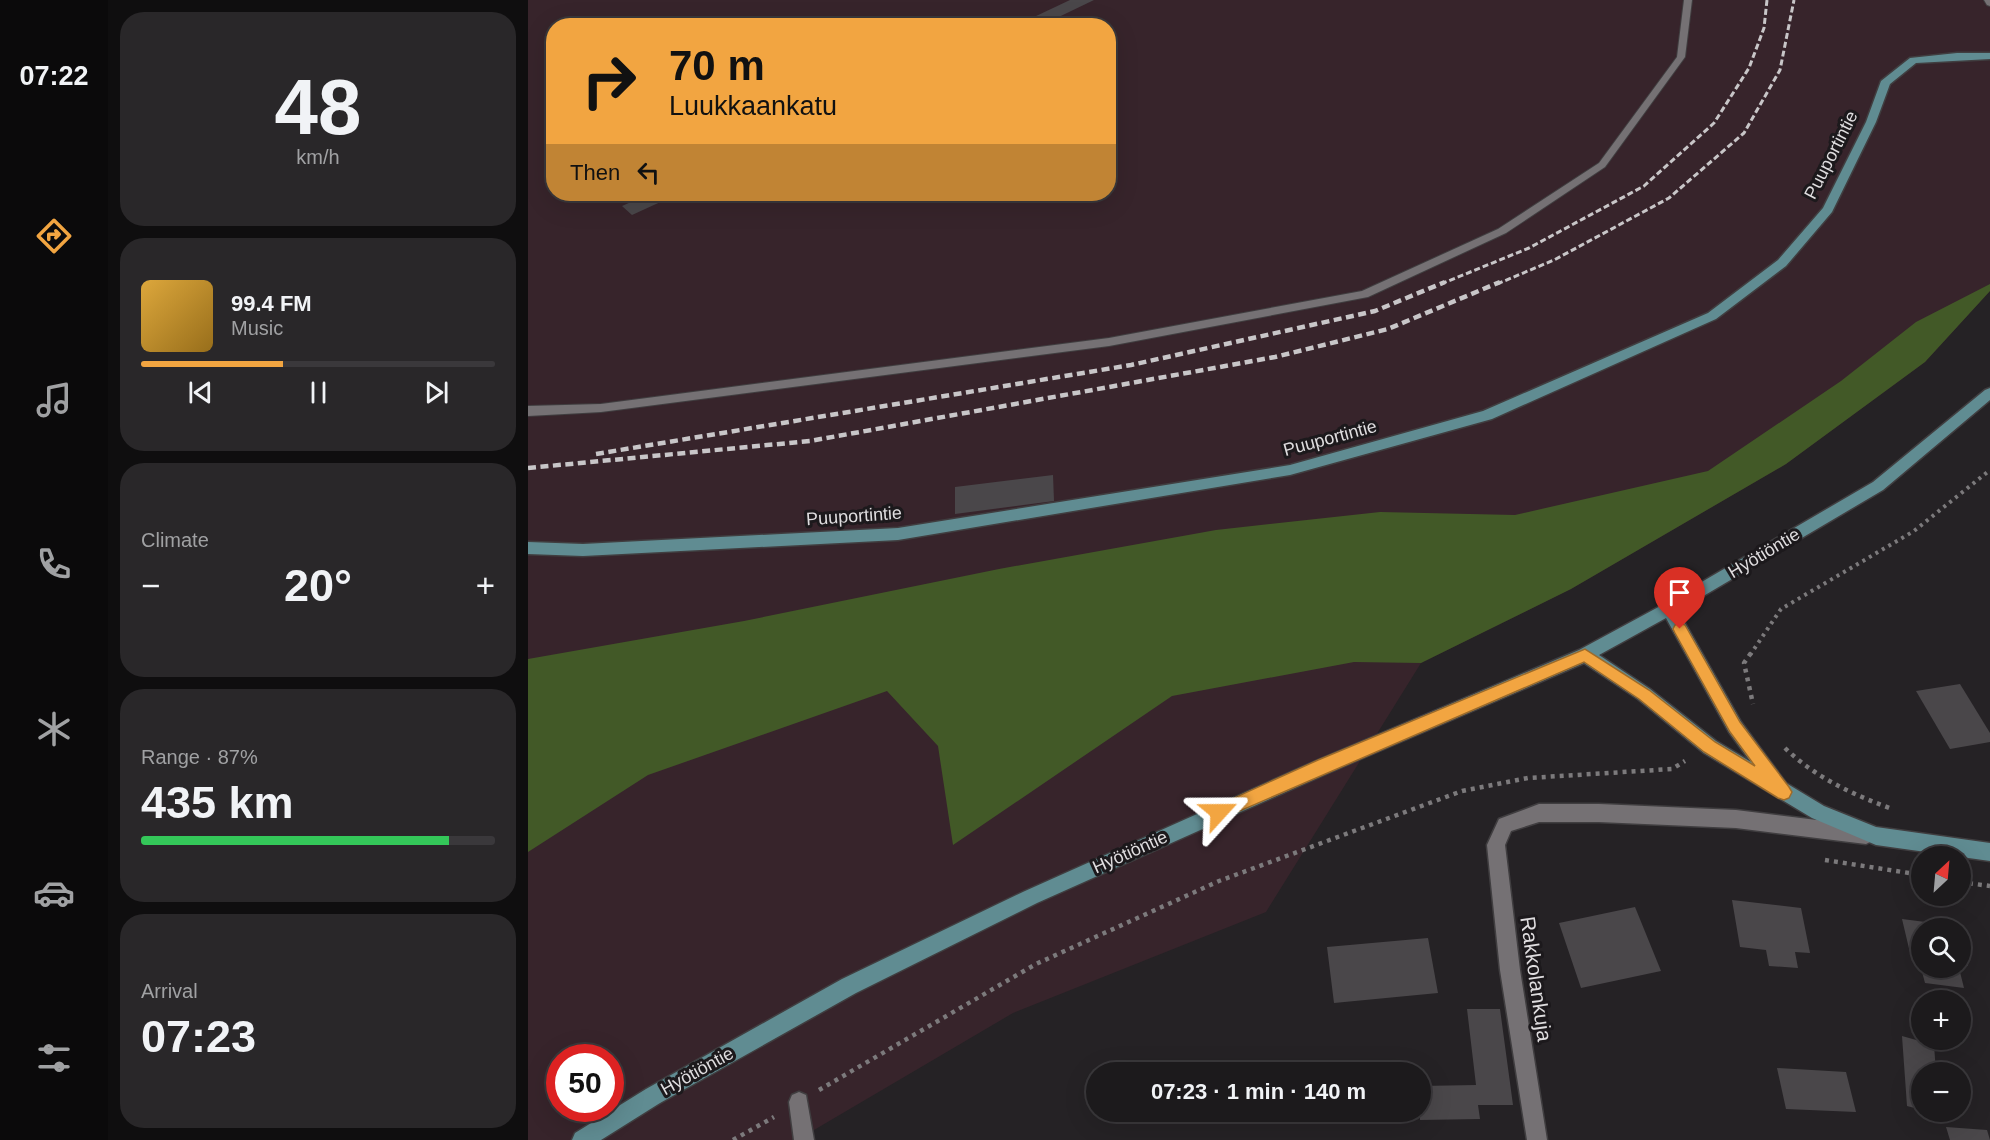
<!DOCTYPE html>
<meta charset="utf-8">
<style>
:root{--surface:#1c1a1c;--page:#292729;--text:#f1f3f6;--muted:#a0a1a3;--line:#3a383b;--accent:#f2a541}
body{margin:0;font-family:Arial,sans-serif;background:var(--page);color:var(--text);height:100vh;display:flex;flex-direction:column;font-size:22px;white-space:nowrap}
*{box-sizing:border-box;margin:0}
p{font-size:20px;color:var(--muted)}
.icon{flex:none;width:33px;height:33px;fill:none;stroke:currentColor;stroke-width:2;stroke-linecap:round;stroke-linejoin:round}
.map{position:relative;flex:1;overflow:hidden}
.sheet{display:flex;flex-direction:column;gap:12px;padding:12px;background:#0f0e0f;width:420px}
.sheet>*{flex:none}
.banner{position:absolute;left:18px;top:18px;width:570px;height:183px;border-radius:24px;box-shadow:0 6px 24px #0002,0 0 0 2px var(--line);background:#f2a541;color:#111;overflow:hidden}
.needle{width:39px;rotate:26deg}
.buttons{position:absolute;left:1383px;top:846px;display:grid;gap:12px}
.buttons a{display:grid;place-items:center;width:60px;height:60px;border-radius:50%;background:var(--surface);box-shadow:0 6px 24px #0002,0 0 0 2px var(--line);font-size:30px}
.speed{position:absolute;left:18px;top:1044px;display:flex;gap:12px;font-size:30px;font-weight:700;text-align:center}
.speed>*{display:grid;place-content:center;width:78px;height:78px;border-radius:50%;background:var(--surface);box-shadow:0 6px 24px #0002,0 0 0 2px var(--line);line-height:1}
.speed .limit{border:9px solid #d22;background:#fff;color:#111}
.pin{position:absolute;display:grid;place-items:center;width:51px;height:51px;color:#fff;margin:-62px -26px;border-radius:50% 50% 50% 0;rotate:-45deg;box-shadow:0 0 6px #0007}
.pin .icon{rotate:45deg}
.me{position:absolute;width:66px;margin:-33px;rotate:66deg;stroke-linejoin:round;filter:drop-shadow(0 0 4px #0008)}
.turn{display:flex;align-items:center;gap:21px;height:126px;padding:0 24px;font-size:27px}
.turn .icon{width:78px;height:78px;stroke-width:2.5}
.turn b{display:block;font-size:42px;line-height:51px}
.then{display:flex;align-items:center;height:57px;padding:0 24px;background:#0003;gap:12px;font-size:22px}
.big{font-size:45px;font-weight:700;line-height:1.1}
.sheet .card{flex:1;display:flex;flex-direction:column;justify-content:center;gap:9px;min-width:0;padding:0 21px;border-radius:24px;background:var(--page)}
.sheet .dial{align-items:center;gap:0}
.dial b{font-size:78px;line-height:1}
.song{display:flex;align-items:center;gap:18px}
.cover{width:72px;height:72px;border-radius:9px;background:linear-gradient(135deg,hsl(40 70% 55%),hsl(40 70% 35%))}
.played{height:6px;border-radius:3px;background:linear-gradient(90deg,var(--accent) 40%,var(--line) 40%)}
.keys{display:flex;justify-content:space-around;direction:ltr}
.heat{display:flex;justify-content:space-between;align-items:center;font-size:33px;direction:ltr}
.charge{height:9px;border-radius:4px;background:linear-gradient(90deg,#34c759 87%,var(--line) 0)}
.trip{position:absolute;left:558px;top:1062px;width:345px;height:60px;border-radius:30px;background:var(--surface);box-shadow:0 6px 24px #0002,0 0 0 2px var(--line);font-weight:700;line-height:60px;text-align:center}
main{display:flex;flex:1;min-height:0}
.menu{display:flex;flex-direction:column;width:108px;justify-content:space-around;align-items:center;background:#0b0a0b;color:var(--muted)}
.menu .icon{width:42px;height:42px}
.menu .active{color:var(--accent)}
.menu b{font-size:27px;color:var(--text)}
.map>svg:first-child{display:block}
.industrial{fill:#37242b;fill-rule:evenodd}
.forest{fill:#425927}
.building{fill:#4a474a}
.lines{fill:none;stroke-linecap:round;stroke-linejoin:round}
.lane-casing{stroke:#403e40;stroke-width:2}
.street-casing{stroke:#403e40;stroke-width:3}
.secondary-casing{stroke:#403e40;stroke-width:3}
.path-far1{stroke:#7c7a7c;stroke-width:4;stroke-dasharray:3 4.5;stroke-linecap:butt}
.path{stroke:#7c7a7c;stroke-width:4.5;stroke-dasharray:4 5;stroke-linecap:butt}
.lane{fill:#757174;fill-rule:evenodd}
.street{fill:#757174;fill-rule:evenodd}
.secondary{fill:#608c92;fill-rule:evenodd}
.rail-far1{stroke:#c8c6c8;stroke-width:3;stroke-dasharray:6 3;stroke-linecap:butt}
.rail{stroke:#c8c6c8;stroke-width:4.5;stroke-dasharray:8 4.5;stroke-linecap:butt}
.route{fill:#f2a541;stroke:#9d6b2a;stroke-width:1.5}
.labels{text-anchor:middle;stroke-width:6;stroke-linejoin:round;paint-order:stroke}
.street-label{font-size:18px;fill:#dfdddf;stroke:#1c191c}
.near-street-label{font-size:21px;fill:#dfdddf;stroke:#1c191c}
</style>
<main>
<nav class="menu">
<b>07:22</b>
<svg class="icon active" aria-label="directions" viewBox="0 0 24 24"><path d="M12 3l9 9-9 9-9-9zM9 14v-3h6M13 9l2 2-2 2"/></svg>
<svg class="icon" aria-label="music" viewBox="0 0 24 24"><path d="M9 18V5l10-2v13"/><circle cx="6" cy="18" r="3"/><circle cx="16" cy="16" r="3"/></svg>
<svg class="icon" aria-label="phone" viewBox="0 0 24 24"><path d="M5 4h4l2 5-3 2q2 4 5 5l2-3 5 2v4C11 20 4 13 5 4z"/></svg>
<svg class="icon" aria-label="climate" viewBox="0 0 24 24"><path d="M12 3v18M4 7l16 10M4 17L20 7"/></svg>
<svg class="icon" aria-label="car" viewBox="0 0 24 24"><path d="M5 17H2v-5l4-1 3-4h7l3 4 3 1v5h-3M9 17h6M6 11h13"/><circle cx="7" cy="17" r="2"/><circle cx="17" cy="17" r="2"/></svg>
<svg class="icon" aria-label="filters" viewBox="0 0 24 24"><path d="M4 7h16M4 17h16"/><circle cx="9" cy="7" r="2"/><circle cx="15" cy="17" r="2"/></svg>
</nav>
<section class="sheet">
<div class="card dial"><b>48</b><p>km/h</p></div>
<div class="card">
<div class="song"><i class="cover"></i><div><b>99.4 FM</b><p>Music</p></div></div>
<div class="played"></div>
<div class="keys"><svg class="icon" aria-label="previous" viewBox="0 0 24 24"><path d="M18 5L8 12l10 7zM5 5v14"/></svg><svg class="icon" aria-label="pause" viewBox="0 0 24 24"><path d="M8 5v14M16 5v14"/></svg><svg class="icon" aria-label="next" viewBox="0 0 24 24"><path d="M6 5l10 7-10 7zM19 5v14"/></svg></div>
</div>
<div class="card"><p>Climate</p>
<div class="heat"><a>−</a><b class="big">20°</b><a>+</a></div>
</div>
<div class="card"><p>Range · 87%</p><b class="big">435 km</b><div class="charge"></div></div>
<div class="card"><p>Arrival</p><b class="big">07:23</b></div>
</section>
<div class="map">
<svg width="1462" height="1140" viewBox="0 0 1462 1140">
<rect width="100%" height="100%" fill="#252225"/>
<!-- industrial -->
<path class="industrial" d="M0 0H1462V291L1397 362 1258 464 1043 589 893 663 738 912 485 1013 269 1140H0ZM26 26H580V194H26ZM32 1058H82V1108H32Z"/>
<!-- forest -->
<polygon class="forest" points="1462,284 1462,291 1397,362 1258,464 1043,589 893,663 826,662 644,696 425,845 410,746 359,691 120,775 0,852 0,659 216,621 471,569 688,530 852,512 987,515 1180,471 1313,381 1388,322"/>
<!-- building -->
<g class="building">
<polygon points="542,0 566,0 512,26 487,26"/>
<polygon points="121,194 150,194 104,215 94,206"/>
<polygon points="525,475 526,501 427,514 427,487"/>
<polygon points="1432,684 1462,733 1462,742 1422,749 1388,691"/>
<polygon points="1204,900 1273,908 1282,953 1267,952 1270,968 1241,966 1238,950 1212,947"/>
<polygon points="1107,907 1133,971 1053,988 1031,923"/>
<polygon points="1374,919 1429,926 1430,928 1394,928 1393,966 1391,958 1383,957"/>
<polygon points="900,938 910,993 806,1003 799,947"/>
<polygon points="1432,942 1433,942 1440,966 1432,965"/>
<polygon points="1393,968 1431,968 1436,988 1397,983"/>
<polygon points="939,1009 972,1009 985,1105 950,1105 952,1119 892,1120 892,1086 948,1085"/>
<polygon points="1374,1036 1406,1045 1408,1072 1394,1072 1394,1110 1379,1106"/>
<polygon points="1249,1068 1318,1072 1328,1112 1258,1109"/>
<polygon points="1418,1127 1459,1130 1462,1140 1422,1140"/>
</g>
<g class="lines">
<defs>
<g id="lane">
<polygon points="1156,0 1164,0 1157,57 1077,167 978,233 840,297 581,346 73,412 0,416 0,406 73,404 581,338 834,291 970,229 1071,163 1149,57"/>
<polygon points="1456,0 1462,0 1462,6 1459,5"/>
</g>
<g id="street">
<polygon points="1011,804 1071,804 1208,810 1338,826 1344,829 1347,835 1344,841 1338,844 1208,828 1071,822 1011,822 983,831 977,845 992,970 1019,1140 999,1140 972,970 959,845 971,819"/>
<polygon points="271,1092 278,1095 286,1140 266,1140 261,1102 264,1095"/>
</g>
<g id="secondary">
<polygon points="1429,53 1462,53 1462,59 1388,63 1362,84 1348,122 1304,212 1258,266 1188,319 964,419 762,475 370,540 55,556 0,554 0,542 55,544 370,528 762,465 955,411 1180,313 1250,260 1295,208 1338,122 1353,81 1382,58"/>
<path d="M1462 388V400L1355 490 1150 611 1213 722 1258 783 1296 806 1348 827 1462 843V861L1348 845 1284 818 1176 753 1110 699 1056 663 802 772 509 903 328 993 132 1103 73 1140H44L47 1133 118 1089 314 979 497 891 790 760 1051 650 1136 604 1345 482 1457 390ZM1138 618 1201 732 1223 762 1188 741 1122 689 1071 655Z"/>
</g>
</defs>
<!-- lane casing -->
<use href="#lane" class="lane-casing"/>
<!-- street casing -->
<use href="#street" class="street-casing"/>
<!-- secondary casing -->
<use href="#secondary" class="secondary-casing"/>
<!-- path-far1 -->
<polyline class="path-far1" points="1222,655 1253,609 1386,531 1462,470"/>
<!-- path -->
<g class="path">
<polyline points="1223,653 1216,663 1225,704"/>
<path d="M1257 748C1288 778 1324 794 1364 809"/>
<polyline points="1297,860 1394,875"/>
<polyline points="1432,882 1462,886"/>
<polyline points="291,1090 508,964 691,881 934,791 1000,778 1144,769 1157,761"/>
<polyline points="205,1140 246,1117"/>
</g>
<!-- lane -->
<use href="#lane" class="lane"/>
<!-- street -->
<use href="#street" class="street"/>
<!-- secondary -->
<use href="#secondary" class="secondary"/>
<!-- rail-far1 -->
<g class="rail-far1">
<polyline points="913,284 1001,248 1116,186 1186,123 1221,68 1236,28 1239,0"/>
<polyline points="969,284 1026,260 1141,198 1216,133 1252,70 1266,0"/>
</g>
<!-- rail -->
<g class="rail">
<polyline points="68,454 603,365 847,311 917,282"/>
<polyline points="0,468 282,441 747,357 860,329 972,282"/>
</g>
</g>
<!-- route -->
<polygon class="route" points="1152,623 1157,625 1212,722 1261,787 1264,792 1261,798 1256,800 1250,798 1176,752 1111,699 1056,662 691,820 686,818 683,812 686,807 790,760 1057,649 1121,690 1187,742 1227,766 1202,732 1147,633 1145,629 1147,625"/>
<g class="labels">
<!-- street labels -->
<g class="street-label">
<text transform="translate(1303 155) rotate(-63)" y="6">Puuportintie</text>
<text transform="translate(802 438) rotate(-15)" y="6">Puuportintie</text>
<text transform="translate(326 516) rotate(-4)" y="6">Puuportintie</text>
<text transform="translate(1236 553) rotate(-31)" y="6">Hyötiöntie</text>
<text transform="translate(602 852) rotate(-24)" y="6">Hyötiöntie</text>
<text transform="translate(169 1071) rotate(-29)" y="6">Hyötiöntie</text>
</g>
<!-- near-street labels -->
<g class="near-street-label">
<text transform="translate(1008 979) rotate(82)" y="7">Rakkolankuja</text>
</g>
</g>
</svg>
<div class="buttons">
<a><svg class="needle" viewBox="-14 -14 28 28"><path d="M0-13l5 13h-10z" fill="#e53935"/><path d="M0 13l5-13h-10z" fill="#a0a1a3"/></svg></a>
<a><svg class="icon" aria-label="search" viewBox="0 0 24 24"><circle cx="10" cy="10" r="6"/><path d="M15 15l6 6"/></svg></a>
<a>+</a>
<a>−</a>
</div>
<div class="speed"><div class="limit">50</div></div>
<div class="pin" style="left:1152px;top:629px;background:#d93025"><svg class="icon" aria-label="arrive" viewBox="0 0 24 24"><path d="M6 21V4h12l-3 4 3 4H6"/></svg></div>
<svg class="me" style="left:691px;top:812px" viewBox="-20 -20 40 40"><path d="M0-17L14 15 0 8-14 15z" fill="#f2a541" stroke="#fff" stroke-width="4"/></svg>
<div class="trip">07:23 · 1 min · 140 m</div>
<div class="banner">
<div class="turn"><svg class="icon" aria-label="right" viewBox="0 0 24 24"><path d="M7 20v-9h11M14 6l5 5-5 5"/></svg><div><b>70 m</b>Luukkaankatu</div></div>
<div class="then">Then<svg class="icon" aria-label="left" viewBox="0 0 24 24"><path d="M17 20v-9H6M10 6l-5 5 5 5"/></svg></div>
</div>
</div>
</main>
